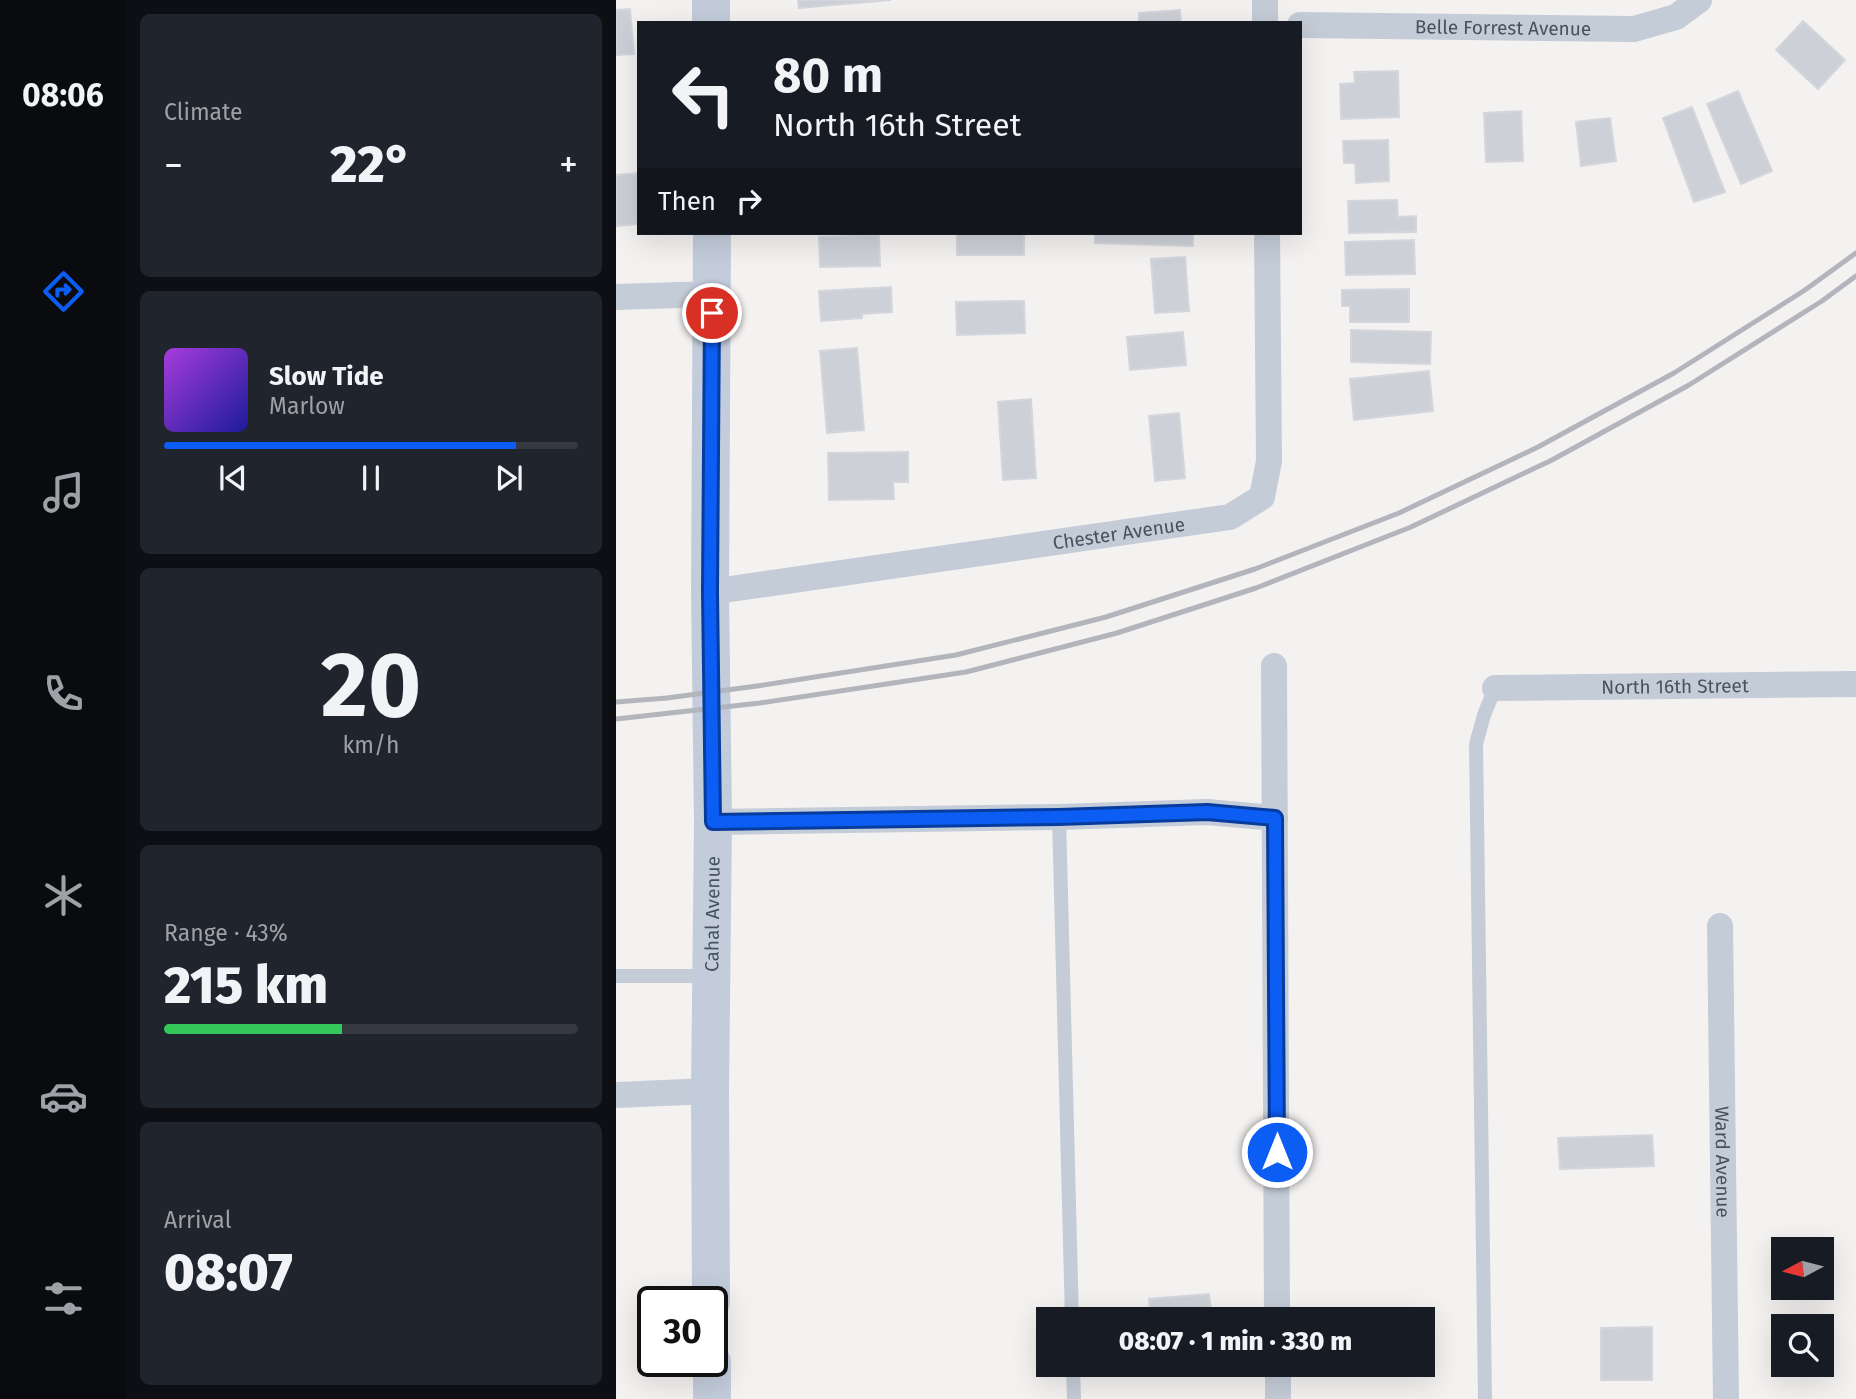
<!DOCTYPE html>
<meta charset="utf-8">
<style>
:root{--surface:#171b24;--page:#20242c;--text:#f1f3f6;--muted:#9ea1a6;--line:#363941;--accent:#0b5df4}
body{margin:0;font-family:"Fira Sans",sans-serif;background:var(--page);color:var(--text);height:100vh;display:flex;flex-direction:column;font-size:26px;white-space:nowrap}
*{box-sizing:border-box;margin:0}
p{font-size:23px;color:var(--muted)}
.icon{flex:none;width:38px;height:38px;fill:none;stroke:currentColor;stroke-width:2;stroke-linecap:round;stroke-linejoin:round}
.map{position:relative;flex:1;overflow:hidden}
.details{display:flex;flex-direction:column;gap:14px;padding:14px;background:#0d0f14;width:490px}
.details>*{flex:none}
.banner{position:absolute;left:21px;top:21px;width:665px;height:214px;border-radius:0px;box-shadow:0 7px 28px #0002;background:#171b24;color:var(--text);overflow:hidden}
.needle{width:46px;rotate:263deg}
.controls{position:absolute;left:1155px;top:1237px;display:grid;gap:14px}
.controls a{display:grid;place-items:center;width:63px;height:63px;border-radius:0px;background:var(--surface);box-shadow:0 7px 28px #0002;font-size:35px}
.speed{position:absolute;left:21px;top:1286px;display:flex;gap:14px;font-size:35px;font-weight:700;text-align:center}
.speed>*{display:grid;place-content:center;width:91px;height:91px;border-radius:50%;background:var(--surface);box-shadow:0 7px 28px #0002;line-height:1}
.speed .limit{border:4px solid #111;border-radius:10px;background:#fff;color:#111}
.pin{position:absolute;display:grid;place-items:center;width:60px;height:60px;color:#fff;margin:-30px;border:4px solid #fff;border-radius:50%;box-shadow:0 2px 7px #0007}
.me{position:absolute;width:77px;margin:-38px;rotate:0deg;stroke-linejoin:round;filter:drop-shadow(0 0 5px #0008)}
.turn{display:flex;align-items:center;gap:24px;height:147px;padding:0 21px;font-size:32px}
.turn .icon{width:91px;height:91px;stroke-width:2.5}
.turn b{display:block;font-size:49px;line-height:60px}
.then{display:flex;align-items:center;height:66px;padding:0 21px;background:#0003;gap:14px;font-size:26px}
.big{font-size:52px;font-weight:800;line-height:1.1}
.details .widget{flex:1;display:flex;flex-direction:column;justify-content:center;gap:10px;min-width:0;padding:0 24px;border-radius:10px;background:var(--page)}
.details .dial{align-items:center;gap:0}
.dial b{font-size:91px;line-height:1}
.song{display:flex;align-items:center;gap:21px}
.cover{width:84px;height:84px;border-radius:10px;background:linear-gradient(135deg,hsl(280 70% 55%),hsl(240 70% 35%))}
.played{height:7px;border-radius:4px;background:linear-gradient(90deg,var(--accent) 85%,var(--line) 85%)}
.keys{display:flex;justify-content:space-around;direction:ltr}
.heat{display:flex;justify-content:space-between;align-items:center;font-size:38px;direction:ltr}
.charge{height:10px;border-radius:5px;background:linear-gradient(90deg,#34c759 43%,var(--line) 0)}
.trip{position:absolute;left:420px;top:1307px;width:399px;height:70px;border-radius:0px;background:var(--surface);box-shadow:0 7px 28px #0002;font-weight:800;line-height:70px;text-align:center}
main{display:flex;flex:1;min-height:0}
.tab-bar{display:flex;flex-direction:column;width:126px;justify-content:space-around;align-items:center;background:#090b0e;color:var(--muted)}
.tab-bar .icon{width:49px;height:49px}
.tab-bar .active{color:var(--accent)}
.tab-bar b{font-size:32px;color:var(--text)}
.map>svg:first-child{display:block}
.building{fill:#cdd0d6;stroke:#d5d6dd;stroke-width:2}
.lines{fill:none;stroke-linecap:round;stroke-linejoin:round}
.lane{stroke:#c4ccd7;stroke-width:14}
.street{stroke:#c4ccd7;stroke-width:26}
.secondary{stroke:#c3ccdb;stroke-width:38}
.rail{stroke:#b3b5bc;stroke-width:5}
.route-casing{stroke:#073c9f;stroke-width:18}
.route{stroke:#0b5df4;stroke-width:12}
.labels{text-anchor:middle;stroke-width:6;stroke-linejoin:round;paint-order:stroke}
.street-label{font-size:19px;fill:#475260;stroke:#fff}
</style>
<main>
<nav class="tab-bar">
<b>08:06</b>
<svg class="icon active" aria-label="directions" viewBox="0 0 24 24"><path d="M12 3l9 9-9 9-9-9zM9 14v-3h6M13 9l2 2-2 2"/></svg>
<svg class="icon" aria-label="music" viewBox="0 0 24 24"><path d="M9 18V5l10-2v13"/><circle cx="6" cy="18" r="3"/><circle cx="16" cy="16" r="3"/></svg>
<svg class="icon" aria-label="phone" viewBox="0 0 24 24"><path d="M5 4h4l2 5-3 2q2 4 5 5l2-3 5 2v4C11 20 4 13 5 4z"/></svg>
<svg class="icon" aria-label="climate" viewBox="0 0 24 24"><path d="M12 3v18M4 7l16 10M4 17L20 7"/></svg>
<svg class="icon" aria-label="car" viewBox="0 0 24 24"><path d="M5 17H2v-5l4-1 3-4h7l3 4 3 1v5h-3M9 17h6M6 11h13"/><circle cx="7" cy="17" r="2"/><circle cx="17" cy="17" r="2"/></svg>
<svg class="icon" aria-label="filters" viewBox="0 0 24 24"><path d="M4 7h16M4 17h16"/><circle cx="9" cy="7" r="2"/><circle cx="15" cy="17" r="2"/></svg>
</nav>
<section class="details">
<div class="widget"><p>Climate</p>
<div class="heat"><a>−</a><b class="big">22°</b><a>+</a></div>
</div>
<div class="widget">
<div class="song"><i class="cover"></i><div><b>Slow Tide</b><p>Marlow</p></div></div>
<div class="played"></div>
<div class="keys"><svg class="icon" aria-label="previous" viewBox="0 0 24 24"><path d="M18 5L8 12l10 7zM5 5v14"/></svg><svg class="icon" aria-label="pause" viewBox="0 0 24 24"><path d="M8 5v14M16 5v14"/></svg><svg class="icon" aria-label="next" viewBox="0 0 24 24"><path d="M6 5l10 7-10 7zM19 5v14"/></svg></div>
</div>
<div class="widget dial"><b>20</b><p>km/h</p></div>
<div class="widget"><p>Range · 43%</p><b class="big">215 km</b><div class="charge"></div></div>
<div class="widget"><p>Arrival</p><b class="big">08:07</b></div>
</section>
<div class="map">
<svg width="1240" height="1399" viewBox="0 0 1240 1399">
<rect width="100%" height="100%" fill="#f4f1f1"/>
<!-- building -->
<g class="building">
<polygon points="182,0 275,0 183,8"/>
<polygon points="14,9 18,54 0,55 0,10"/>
<polygon points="564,10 565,23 523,23 523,13"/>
<polygon points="1187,21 1229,60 1202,89 1160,50"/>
<polygon points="782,71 783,117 725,119 724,84 739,83 738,72"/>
<polygon points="1122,91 1156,171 1125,184 1091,104"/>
<polygon points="1076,107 1109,192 1078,202 1047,118"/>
<polygon points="905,111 907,161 870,162 868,113"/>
<polygon points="994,118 1000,161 965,166 960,122"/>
<polygon points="772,140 773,181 740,183 739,163 728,163 727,141"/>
<polygon points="23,173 23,224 0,226 0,175"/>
<polygon points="781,200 782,217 800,216 800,232 733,233 732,201"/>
<rect x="341" y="233" width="67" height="22"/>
<polygon points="479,233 577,233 577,246 479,243"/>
<polygon points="263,235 264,266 204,267 203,237"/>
<polygon points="798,240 799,274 730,275 729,242"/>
<polygon points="569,257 573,311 539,313 535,259"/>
<polygon points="275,287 276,312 246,314 246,318 205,321 203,291"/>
<polygon points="793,289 793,322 734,322 734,306 726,306 726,290"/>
<polygon points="408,301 409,333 341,335 340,302"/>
<polygon points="735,330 815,332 814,364 735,362"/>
<polygon points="567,332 570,365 514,370 511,337"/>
<polygon points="241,348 248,430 211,433 204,351"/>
<polygon points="813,371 817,411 738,420 734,379"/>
<polygon points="415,399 420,478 387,480 382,402"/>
<polygon points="563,413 569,478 539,481 533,416"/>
<polygon points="292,452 292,482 277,482 278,499 213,500 212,453"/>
<polygon points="1036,1135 1038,1166 944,1169 942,1138"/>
<polygon points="593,1294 595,1309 601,1308 602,1320 535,1320 533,1299"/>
<polygon points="1036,1327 1036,1380 985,1380 985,1328"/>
</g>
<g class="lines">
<!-- lane -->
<g class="lane">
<polyline points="443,817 456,1320"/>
<polyline points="0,976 94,976"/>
<polyline points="457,1365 458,1399"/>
<polyline points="869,1399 860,744 868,715 879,688"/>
</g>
<!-- street -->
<g class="street">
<polyline points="649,23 649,0"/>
<path id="s1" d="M684 25 1018 29 1060 17 1083 0"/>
<polyline points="0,297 96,294"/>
<path id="s2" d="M94 592 614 517 646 497 653 461 651 233"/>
<polyline points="658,666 661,1320"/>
<path id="s3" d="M879 688 1240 684"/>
<polyline points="97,822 443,817 591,812 659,818"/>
<path id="s4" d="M1104 926 1110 1399"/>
<polyline points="0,1095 94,1091"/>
<polyline points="662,1365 662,1399"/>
</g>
<!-- secondary -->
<g class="secondary">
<polyline points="95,0 95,23"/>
<path id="s5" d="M95 1302 94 1091 97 822 94 592 96 233"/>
<polyline points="96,1362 96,1399"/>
</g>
<!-- rail -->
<g class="rail">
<polyline points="0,702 51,698 141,686 340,655 490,617 639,569 783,513 922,447 1058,373 1189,290 1240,253"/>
<polyline points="0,719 144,703 350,672 501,633 640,588 795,527 936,460 1073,385 1206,301 1240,276"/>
</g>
</g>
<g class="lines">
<defs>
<polyline id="route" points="96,313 94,592 97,822 443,817 591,812 659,818 661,1152"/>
</defs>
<!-- route casing -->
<use href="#route" class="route-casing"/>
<!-- route -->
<use href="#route" class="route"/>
</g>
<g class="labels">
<!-- street labels -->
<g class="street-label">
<text dy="7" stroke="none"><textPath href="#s1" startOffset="203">Belle Forrest Avenue</textPath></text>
<text dy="7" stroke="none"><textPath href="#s2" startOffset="413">Chester Avenue</textPath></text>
<text dy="7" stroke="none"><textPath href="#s3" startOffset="180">North 16th Street</textPath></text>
<text dy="7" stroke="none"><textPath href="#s5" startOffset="388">Cahal Avenue</textPath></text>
<text dy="7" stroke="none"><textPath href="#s4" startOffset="236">Ward Avenue</textPath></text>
</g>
</g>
</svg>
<div class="controls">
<a><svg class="needle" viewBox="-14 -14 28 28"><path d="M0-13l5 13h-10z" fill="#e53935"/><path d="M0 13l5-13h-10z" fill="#9ea1a6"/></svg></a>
<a><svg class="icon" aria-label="search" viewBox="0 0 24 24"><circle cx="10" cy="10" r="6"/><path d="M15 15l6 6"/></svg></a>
</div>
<div class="speed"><div class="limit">30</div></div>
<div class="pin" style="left:96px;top:313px;background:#d93025"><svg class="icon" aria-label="arrive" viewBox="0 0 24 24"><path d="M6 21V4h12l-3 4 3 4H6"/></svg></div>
<svg class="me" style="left:661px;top:1152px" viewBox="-20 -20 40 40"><circle r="17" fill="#0b5df4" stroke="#fff" stroke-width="3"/><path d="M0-11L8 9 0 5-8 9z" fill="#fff"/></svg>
<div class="trip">08:07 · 1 min · 330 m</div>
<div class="banner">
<div class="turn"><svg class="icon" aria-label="left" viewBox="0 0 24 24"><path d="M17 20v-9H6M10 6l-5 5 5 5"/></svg><div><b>80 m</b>North 16th Street</div></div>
<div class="then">Then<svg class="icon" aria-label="right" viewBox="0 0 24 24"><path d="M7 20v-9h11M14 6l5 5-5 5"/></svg></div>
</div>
</div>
</main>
